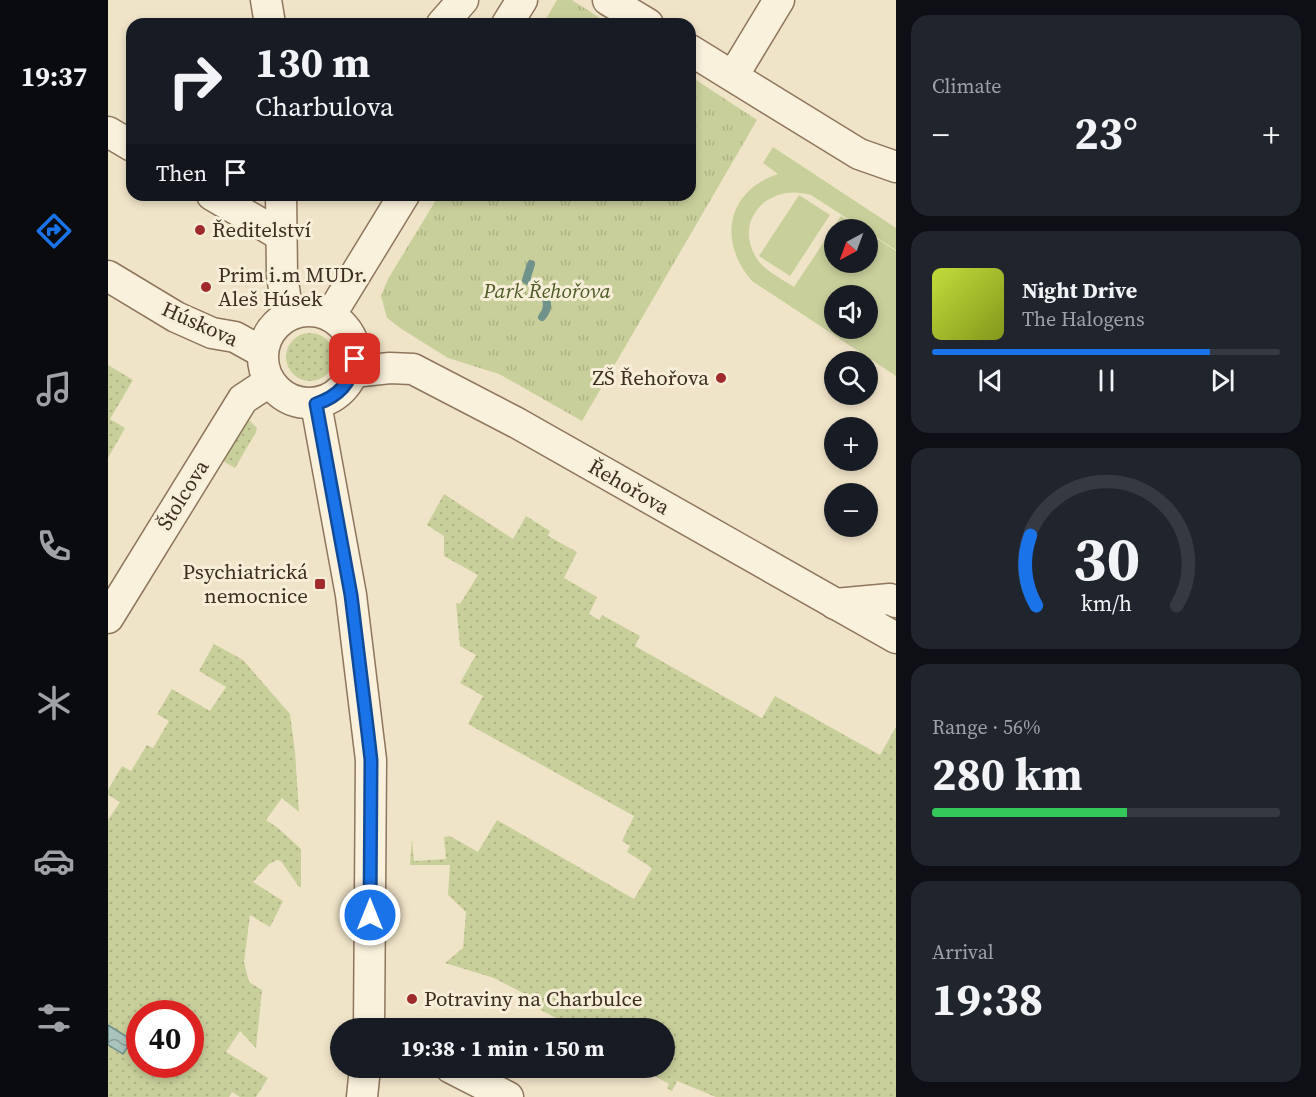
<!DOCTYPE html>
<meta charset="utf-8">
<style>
:root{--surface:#171b24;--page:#20242c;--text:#f1f3f6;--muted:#9ea1a6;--line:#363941;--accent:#1a73e8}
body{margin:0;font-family:"Source Serif 4",serif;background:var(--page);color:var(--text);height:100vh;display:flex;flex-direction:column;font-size:22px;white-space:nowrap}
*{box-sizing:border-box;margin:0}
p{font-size:20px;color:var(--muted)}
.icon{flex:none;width:33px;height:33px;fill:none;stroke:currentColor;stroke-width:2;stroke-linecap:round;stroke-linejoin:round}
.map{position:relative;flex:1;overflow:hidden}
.details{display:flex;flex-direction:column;gap:15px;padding:15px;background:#0d0f14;width:420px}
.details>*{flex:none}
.guide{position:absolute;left:18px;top:18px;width:570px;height:183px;border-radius:18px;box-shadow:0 3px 9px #0003;background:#171b24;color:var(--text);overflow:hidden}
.needle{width:39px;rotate:221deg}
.controls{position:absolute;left:716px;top:219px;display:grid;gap:12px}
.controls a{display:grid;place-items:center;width:54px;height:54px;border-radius:50%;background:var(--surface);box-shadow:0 3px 9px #0003;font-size:30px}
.speed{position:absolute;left:18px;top:1000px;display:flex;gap:12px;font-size:30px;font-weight:700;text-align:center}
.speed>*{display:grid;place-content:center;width:78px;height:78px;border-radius:50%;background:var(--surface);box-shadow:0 3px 9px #0003;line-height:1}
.speed .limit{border:9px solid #d22;background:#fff;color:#111}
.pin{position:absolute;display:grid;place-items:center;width:51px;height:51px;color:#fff;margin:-26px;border-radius:12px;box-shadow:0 3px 9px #0006}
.me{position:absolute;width:66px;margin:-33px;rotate:0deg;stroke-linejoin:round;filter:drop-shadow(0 0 4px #0008)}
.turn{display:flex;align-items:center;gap:21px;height:126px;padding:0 30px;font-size:27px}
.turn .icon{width:78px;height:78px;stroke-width:2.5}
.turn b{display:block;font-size:42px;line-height:51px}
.then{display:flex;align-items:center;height:57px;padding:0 30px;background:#0003;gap:12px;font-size:22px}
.big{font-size:45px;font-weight:700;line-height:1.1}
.details .card{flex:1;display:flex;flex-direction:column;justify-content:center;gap:9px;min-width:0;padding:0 21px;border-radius:18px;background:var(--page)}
.details .dial{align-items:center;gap:0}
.dial svg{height:156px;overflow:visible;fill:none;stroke:var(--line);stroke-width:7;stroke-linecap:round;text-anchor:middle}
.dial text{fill:var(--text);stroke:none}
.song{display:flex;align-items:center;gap:18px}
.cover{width:72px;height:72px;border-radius:9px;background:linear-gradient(135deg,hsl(70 70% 55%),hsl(70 70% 35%))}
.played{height:6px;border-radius:3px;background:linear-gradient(90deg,var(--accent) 80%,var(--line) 80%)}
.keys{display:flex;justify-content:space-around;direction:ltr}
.heat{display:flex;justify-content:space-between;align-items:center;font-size:33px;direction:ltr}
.charge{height:9px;border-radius:4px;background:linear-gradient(90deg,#34c759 56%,var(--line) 0)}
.trip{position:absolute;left:222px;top:1018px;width:345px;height:60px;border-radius:30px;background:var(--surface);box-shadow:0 3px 9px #0003;font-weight:700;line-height:60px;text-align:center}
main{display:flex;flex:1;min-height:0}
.tabs{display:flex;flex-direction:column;width:108px;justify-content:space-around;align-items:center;background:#090b0e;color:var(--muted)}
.tabs .icon{width:42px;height:42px}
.tabs .selected{color:var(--accent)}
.tabs b{font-size:27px;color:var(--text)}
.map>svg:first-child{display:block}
.grass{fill:url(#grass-dots);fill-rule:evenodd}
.park{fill:url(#park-tufts)}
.pitch{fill:#c9cf9b;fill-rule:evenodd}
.water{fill:url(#water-waves);stroke:#6f938a;stroke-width:1.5}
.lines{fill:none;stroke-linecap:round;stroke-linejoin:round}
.stream{stroke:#6f938a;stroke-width:8}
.minor-casing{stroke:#8d765c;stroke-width:33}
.minor{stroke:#faf1dc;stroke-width:30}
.route-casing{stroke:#114b97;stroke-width:15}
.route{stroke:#1a73e8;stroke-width:10}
.poi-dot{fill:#9e2a2b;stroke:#f7eed8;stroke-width:2}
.labels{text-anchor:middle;stroke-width:6;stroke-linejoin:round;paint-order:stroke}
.poi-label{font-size:21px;fill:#3d2e20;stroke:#f7eed8;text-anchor:start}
.park-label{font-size:21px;font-style:italic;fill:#4d5a26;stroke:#f7eed8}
.street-label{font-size:21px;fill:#3d2e20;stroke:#f7eed8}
</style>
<main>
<nav class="tabs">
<b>19:37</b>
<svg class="icon selected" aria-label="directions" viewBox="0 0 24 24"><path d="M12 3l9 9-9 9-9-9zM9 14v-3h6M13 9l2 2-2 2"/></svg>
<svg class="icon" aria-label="music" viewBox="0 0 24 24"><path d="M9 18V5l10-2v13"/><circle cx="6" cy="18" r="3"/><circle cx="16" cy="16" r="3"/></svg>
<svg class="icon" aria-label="phone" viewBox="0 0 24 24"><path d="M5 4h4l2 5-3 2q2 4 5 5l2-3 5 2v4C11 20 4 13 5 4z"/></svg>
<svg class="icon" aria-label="climate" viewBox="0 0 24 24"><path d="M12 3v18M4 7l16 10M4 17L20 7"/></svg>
<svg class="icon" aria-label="car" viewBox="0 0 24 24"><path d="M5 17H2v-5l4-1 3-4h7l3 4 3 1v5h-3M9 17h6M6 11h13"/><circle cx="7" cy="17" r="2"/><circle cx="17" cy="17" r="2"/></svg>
<svg class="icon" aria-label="filters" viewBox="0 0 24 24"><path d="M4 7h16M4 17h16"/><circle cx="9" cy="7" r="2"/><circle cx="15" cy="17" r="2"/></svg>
</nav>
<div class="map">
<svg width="788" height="1097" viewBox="0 0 788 1097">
<defs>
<pattern id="grass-dots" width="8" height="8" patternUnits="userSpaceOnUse" patternTransform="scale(1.5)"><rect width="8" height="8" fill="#c9cf9b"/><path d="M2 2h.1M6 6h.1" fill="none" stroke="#aeb285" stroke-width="1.8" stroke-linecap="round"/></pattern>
<pattern id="park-tufts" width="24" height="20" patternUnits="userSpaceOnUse" patternTransform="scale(1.5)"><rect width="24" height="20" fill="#c9cf9b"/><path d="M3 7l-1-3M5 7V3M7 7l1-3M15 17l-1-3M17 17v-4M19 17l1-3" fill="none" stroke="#aeb285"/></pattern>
<pattern id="water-waves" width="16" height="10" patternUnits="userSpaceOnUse" patternTransform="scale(1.5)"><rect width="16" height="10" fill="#a9c4bc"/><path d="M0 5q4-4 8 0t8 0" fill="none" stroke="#8ba098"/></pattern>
</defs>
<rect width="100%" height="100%" fill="#f0e4c8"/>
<!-- grass -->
<g class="grass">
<circle cx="202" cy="357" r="24"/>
<polygon points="0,365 25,380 2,419 17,428 0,458"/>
<polygon points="138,417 149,428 148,432 127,468 115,461 114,457"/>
<polygon points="336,494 405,539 418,516 442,531 440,536 469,552 456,578 489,597 481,614 491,620 494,615 532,636 527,646 654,718 667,696 772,755 788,727 788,1097 608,1097 569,1081 564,1091 559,1088 561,1084 536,1070 533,1075 529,1072 532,1068 556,1068 556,1029 482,1029 468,1022 465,1027 431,1009 434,1003 386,978 337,963 355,948 358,912 340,895 342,865 302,865 304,839 306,861 338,859 336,837 342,836 370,852 389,820 526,899 544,868 519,852 522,846 514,841 526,816 360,724 375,696 352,683 368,655 352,646 348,603 352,604 370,575 336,556 336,536 319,525"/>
<path d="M106 644 135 660 182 714 187 752 191 812 174 798 158 820 170 828 193 849V887H191L173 861 169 860 161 864 145 882 175 901 162 927 142 915 136 962 141 982 154 990 148 1048 132 1031 118 1052 160 1078 148 1097H132L124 1092 121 1097H0V820L12 802 0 795V790L14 766 23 771 39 745 45 748 61 721 49 714 64 689 102 711 118 687 91 671ZM32 1014H82V1065H32Z"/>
</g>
<!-- park -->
<g class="park">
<polygon points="449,0 464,0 501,24 435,24"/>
<polygon points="582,76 649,120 474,421 391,374 340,358 292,328 279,318 273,296 280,279 331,195 582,195"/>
</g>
<!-- pitch -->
<g class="pitch">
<path d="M665 147 788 228V250L703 195C661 182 624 220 649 259 657 271 674 279 686 287L733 216 754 229 726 230V262H759V232L788 251V376L644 281C610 242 618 191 670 174L655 163ZM726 296H759V328H726Z"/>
<polygon points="691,195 722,215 682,276 651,256"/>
</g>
<!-- water -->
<polygon class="water" points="0,1025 24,1040 15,1054 0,1045"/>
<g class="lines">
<!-- stream -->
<path class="stream" d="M423 264 418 280C432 286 447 302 434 317"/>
<defs>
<g id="minor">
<polyline points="158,0 162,24"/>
<polyline points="500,0 540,24"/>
<polyline points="334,24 355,0"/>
<polyline points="399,24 414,0"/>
<polyline points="582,50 751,154 788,167"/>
<polyline points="625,76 671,0"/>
<polyline points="0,132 24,146"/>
<polyline points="104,195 172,235"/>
<polyline points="173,195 174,275 180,315"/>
<polyline points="0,276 68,317 104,333 127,337 154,352"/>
<circle cx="201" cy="357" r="46"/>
<polyline points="222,316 296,195"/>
<polyline points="245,372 282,368 305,369 409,423 788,638"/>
<polyline points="208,404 243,595 263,760 261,1029"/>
<polyline points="727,604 782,599 788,602"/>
<polyline points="0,618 135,399 161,382"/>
<polyline points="343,1068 400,1097"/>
<polyline points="254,1097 257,1068"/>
</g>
</defs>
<!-- minor casing -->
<use href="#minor" class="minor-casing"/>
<!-- minor -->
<use href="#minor" class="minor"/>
</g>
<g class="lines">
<defs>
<path id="route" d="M247 359C243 383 231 396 208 404L243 595 260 734 263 760 262 915"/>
</defs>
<!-- route casing -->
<use href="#route" class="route-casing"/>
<!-- route -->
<use href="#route" class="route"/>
</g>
<!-- markers -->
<g class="poi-dot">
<circle cx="92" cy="230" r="6"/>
<circle cx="98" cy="287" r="6"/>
<circle cx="613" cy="378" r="6"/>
<rect x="206" y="578" width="12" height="12" rx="3"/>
<circle cx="304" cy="999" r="6"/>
</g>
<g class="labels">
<!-- poi labels -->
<g class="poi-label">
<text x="104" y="237">Ředitelství</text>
<text x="110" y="282">Prim i.m MUDr.<tspan x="110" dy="24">Aleš Húsek</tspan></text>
<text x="601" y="385" text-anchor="end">ZŠ Řehořova</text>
<text x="200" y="579" text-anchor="end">Psychiatrická<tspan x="200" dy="24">nemocnice</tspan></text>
<text x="316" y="1006">Potraviny na Charbulce</text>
</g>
<!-- park labels -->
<g class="park-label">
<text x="439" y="298">Park Řehořova</text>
</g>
<!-- street labels -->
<g class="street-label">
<text transform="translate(92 324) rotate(24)" y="7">Húskova</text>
<text transform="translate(521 487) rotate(30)" y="7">Řehořova</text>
<text transform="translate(75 495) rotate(-58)" y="7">Štolcova</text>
</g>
</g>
</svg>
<div class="controls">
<a><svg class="needle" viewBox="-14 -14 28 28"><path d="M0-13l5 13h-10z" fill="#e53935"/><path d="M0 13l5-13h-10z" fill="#9ea1a6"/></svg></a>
<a><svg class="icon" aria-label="sound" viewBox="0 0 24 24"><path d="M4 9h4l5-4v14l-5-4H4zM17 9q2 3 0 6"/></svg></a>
<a><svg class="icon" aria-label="search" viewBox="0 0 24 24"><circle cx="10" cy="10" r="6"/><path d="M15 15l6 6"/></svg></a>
<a>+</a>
<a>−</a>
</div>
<div class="speed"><div class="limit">40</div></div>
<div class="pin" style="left:247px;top:359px;background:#d93025"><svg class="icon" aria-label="arrive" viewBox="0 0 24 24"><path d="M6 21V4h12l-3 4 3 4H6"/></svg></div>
<svg class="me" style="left:262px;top:915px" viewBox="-20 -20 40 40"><circle r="17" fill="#1a73e8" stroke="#fff" stroke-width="3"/><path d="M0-11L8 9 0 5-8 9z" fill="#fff"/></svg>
<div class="trip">19:38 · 1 min · 150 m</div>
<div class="guide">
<div class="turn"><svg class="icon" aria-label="right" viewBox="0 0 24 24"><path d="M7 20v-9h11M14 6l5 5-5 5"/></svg><div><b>130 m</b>Charbulova</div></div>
<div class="then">Then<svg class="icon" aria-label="arrive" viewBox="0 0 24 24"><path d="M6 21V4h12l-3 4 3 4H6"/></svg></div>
</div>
</div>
<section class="details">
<div class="card"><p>Climate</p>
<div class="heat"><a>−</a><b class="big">23°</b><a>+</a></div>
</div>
<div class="card">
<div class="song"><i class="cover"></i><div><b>Night Drive</b><p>The Halogens</p></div></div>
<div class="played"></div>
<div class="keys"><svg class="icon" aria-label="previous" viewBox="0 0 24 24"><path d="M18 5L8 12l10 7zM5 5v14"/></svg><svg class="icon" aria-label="pause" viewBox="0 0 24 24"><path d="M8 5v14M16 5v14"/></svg><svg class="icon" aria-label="next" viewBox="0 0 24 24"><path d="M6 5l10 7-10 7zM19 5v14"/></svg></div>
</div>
<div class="card dial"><svg viewBox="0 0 100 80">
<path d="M14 69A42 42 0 1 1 86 69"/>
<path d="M14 69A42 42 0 0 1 11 33" stroke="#1a73e8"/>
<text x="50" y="56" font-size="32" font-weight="700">30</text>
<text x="50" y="72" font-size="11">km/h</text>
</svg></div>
<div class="card"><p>Range · 56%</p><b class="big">280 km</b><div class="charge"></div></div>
<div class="card"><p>Arrival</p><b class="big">19:38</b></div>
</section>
</main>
